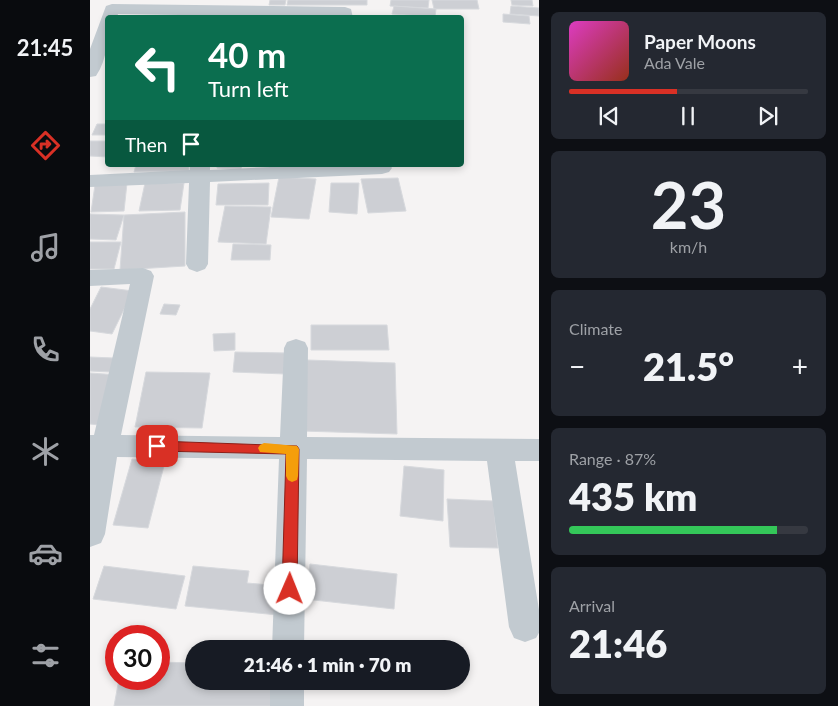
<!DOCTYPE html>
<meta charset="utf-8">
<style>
:root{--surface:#171b24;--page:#242831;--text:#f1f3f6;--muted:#9ea1a6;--line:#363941;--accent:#d93025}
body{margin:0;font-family:Lato,sans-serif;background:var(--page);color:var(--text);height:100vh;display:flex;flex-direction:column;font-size:19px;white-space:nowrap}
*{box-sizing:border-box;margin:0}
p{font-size:16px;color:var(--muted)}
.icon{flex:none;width:28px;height:28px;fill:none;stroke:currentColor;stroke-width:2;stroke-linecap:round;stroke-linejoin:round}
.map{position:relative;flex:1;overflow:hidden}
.details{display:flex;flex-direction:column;gap:12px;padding:12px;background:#0d0f14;width:299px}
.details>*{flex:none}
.top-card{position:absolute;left:15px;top:15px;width:359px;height:152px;border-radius:5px;box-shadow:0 2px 8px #0003;background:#0b6e4f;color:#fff;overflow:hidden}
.speed{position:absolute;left:15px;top:625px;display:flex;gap:10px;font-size:25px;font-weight:700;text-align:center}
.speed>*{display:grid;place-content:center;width:65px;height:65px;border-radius:50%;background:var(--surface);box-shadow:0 2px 8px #0003;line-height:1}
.speed .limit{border:8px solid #d22;background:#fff;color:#111}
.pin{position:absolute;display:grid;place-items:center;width:42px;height:42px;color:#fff;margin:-21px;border-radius:10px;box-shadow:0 2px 8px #0006}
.me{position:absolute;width:55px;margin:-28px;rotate:1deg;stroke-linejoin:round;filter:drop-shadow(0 0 4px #0008)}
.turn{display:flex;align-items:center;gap:18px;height:105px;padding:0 20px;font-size:22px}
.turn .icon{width:65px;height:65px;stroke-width:2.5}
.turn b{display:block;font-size:35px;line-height:42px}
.then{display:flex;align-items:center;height:48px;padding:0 20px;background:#0003;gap:10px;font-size:19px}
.big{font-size:38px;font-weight:800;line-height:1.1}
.details .tile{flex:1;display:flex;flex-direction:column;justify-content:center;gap:8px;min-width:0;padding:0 18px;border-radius:8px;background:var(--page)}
.details .dial{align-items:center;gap:0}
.dial b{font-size:65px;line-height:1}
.song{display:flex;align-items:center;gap:15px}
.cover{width:60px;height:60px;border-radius:8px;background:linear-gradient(135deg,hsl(310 70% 55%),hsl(10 70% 35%))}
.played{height:5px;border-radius:2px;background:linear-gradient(90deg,var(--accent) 45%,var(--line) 45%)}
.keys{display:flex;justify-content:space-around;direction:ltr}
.heat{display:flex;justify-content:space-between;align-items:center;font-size:28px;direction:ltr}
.charge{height:8px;border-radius:4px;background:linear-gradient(90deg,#34c759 87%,var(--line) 0)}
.trip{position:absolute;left:95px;top:640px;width:285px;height:50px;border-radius:25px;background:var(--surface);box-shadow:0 2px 8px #0003;font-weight:800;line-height:50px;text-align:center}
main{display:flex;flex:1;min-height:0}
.tab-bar{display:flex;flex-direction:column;width:90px;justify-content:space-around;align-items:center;background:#090b0e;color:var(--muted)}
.tab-bar .icon{width:35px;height:35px}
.tab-bar .current{color:var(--accent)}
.tab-bar b{font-size:22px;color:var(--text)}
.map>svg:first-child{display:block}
.building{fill:#cdcfd4;stroke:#d7d9dd}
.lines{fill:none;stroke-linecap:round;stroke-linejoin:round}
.minor{fill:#c2cad0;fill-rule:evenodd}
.route{fill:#d93025;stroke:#8d1f18}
.slow{fill:#f59e0b}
</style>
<main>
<nav class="tab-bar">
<b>21:45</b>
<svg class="icon current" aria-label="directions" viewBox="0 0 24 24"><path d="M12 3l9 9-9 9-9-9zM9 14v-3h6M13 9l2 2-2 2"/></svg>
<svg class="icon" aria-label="music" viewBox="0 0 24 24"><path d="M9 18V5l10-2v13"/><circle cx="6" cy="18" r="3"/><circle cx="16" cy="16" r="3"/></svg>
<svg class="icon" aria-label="phone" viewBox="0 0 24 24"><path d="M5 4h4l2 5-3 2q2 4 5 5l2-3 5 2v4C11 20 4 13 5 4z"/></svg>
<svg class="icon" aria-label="climate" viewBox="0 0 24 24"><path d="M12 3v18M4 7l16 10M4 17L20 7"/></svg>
<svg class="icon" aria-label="car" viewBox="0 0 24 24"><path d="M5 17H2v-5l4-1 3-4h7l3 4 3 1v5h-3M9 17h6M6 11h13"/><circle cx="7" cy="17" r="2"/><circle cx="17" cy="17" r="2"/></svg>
<svg class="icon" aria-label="filters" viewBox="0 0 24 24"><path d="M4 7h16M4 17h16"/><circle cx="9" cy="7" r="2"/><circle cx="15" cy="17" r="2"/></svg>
</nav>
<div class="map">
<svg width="450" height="706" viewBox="0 0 450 706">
<rect width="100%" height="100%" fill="#f5f3f3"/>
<!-- building -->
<g class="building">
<polygon points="180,0 196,0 195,5 179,5"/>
<polygon points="198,0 277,0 277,5 197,5"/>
<polygon points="301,0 339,0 338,8 300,6"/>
<polygon points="342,0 387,0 389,9 344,9"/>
<polygon points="421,0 442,0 443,6 422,5"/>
<polygon points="304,6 346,9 345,17 302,14"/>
<polygon points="421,6 449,8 449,16 420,14"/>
<polygon points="413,14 439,16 440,24 413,22"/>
<polygon points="7,124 18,124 18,135 2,135"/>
<polygon points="0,141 18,141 18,157 0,156"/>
<polygon points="46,165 99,165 99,171 44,172"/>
<polygon points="127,165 152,165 151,169 127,168"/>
<polygon points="189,177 226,179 219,219 181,217"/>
<polygon points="308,178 316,211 278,213 271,179"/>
<polygon points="37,183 34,211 1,212 5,185"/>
<polygon points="55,183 94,183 90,210 49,211"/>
<polygon points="179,183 178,205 126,205 128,184"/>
<polygon points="241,183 269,183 267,214 239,212"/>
<polygon points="135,206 181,207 176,244 128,242"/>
<polygon points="95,212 95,266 30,270 34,215"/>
<polygon points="0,214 34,215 26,240 0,239"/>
<polygon points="0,242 31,242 24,269 0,269"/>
<polygon points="143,244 181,245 180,260 141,260"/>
<polygon points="11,287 43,291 22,334 0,331 0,309"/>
<polygon points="74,304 90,305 86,315 70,314"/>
<polygon points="221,325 297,325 299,350 221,350"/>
<polygon points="145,333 145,350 124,351 123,334"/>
<polygon points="145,352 197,353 195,374 143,372"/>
<polygon points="0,357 24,358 21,372 0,371"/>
<polygon points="217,360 305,363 307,434 212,431"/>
<polygon points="56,372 120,373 112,428 45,427"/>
<polygon points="0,373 28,375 9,425 0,424"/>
<polygon points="42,459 75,462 58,528 23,525"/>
<polygon points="314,466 354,470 353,521 310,516"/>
<polygon points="357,499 403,501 408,548 360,547"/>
<polygon points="220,564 307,574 304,609 215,599"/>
<polygon points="14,566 95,576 86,609 3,599"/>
<polygon points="103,566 159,571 157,583 191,586 188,615 95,606"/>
<polygon points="69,662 104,663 104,681 183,681 181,706 24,706 29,679 69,679"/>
</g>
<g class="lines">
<!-- minor -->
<g class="minor">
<path d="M22 4 255 7 261 9 263 18 28 14 27 18H18C18 38 18 58 6 76L0 77V49L16 6Z"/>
<polygon points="100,165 120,165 120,170 223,165 300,165 302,168 299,172 292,174 120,182 118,264 115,269 107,272 99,269 96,264 99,183 0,187 0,175 100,170"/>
<polygon points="53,268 61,271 64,276 31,435 190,437 194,348 197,342 206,339 215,342 218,348 217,437 450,439 450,461 425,461 450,616 450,631 446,638 435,642 424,638 419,627 397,461 217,459 214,649 182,649 189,459 27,457 15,534 11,543 0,547 0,435 4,435 40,284 0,286 0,270"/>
<rect x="180" y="681" width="34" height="25"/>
</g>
</g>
<!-- route -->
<polygon class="route" points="67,441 207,446 209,449 207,589 205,593 200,595 194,593 192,589 196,454 67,451 62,450 61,446 62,442"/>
<!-- slow -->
<polygon class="slow" points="174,443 207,446 209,449 208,476 207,480 202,482 198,480 196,476 196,454 170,452 168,448 170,445"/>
</svg>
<div class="speed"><div class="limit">30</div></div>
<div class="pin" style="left:67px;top:446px;background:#d93025"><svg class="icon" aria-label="arrive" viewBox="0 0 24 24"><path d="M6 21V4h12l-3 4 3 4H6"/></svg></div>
<svg class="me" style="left:200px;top:589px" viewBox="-20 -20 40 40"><circle r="19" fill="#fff"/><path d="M0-13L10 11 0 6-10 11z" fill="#d93025"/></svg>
<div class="trip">21:46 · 1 min · 70 m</div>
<div class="top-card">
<div class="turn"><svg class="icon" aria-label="left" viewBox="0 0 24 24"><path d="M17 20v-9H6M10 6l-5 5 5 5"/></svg><div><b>40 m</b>Turn left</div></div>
<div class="then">Then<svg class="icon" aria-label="arrive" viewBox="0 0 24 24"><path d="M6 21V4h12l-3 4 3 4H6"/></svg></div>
</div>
</div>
<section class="details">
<div class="tile">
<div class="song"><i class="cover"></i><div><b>Paper Moons</b><p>Ada Vale</p></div></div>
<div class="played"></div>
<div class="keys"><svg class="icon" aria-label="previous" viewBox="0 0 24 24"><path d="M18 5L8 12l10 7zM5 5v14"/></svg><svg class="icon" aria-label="pause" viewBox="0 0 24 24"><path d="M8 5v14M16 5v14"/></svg><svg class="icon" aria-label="next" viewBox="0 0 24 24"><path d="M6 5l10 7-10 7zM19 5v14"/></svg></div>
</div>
<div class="tile dial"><b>23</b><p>km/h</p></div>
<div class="tile"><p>Climate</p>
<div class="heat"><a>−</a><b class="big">21.5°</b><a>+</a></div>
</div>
<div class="tile"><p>Range · 87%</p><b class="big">435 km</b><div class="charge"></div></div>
<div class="tile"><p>Arrival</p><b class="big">21:46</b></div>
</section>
</main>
